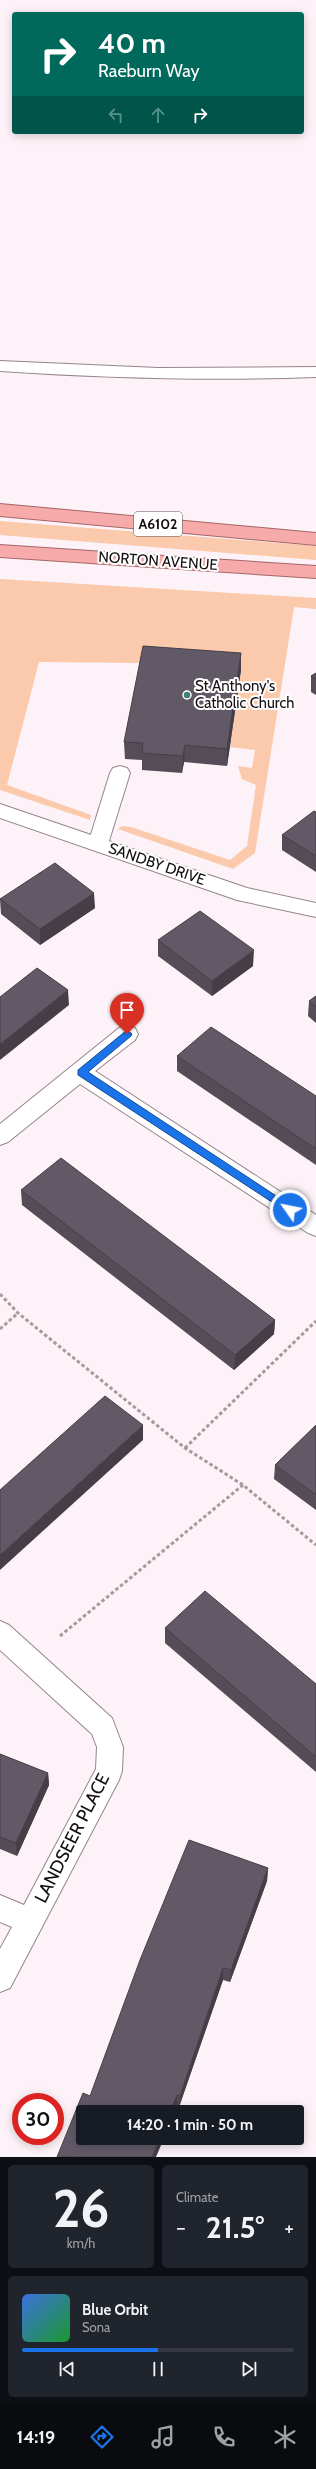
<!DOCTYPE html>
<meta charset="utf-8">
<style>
:root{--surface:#171b24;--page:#20242c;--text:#f1f3f6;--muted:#9ea1a6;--line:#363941;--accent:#1a73e8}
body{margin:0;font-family:Cabin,sans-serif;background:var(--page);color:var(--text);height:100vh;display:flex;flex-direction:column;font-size:15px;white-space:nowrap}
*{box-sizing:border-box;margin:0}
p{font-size:13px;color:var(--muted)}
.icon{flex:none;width:22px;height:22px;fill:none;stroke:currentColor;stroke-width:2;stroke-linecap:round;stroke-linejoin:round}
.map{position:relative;height:2157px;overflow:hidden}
.details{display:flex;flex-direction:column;gap:8px;padding:8px;background:#0d0f14;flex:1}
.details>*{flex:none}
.top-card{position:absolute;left:12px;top:12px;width:292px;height:122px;border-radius:4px;box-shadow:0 2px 10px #0003;background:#00695c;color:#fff;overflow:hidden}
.speed{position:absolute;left:12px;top:2093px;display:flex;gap:8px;font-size:20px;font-weight:700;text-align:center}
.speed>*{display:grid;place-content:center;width:52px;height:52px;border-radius:50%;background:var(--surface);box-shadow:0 2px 10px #0003;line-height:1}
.speed .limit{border:6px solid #d22;background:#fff;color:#111}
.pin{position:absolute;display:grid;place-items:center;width:34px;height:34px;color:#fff;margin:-41px -17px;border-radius:50% 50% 50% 0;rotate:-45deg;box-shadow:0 0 4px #0007}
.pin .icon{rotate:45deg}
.me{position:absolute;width:44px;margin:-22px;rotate:303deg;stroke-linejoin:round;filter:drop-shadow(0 0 3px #0008)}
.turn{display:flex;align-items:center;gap:14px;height:84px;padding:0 20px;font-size:18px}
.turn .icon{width:52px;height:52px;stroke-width:2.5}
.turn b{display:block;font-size:28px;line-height:34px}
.lanes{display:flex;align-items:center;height:38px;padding:0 20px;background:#0003;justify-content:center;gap:20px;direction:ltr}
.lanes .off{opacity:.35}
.big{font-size:30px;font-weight:700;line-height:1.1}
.details .tile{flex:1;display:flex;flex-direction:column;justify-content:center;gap:6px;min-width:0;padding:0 14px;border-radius:6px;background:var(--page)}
.details .dial{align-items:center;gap:0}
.dial b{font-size:52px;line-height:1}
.song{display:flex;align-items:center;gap:12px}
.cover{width:48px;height:48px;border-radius:6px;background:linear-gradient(135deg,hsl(220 70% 55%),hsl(130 70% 35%))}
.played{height:4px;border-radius:2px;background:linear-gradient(90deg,var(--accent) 50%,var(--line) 50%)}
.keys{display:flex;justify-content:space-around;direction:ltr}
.heat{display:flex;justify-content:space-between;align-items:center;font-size:22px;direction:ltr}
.details .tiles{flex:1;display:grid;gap:8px;grid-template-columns:1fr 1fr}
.tile:last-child{grid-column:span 2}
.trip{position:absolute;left:76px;top:2105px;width:228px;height:40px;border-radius:4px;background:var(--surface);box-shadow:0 2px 10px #0003;font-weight:700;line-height:40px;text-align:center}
.menu{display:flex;height:64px;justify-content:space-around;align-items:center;background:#090b0e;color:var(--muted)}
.menu .icon{width:28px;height:28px}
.menu .active{color:var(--accent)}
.menu b{font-size:18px;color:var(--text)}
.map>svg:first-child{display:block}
.green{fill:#fbc9ab}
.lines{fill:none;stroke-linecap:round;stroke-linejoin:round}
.service-casing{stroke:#95848c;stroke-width:2}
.minor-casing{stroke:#95848c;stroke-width:2}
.trunk-casing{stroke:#a56667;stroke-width:2}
.path{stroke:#a49b9f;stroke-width:3;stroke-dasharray:3.5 2.5;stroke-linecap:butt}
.service{fill:#fff;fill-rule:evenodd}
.minor{fill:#fff;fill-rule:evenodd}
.trunk{fill:#f6aaaa;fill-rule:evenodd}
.wall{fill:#544d58}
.shaded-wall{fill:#453e47}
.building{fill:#625966;stroke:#453e47}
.route{fill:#1a73e8;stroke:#114b97}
.poi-dot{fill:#3d8277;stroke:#fff;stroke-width:1.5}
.labels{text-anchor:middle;stroke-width:4;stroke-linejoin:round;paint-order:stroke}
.shield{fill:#fff;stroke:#5a5658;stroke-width:1}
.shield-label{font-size:14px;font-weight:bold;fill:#140e11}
.street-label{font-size:15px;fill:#140e11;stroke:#fff}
.poi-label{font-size:15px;fill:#140e11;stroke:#fff;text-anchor:start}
.near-street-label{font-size:18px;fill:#140e11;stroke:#fff}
</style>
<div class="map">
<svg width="316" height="2157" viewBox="0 0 316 2157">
<rect width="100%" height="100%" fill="#fdf2f7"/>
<!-- green -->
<g class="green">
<polygon points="0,521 316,546 316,560 0,535"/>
<polygon points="0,579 316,598 316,609 294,607 255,853 233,869 118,829 122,826 131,827 230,860 247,846 256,785 242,779 238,766 252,768 255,750 230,747 241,671 143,663 39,662 7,785 91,815 90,820 0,790"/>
</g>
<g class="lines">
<defs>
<g id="service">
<path d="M0 361 158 368 316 367V377C210 381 105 378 0 371Z"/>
<polygon points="120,766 127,768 130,773 108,844 105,849 98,851 91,849 88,844 110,773 113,768"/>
</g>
<g id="minor">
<polygon points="0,804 247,888 316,903 316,917 237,900 0,818"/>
<polygon points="127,1026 135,1028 138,1034 135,1040 95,1071 316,1215 316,1236 308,1233 80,1084 8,1142 0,1145 0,1124 119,1028"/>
<polygon points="0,1621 9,1625 112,1718 123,1747 122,1771 119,1780 10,1988 0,1992 0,1949 12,1927 0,1922 0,1895 24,1905 96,1769 97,1747 92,1734 0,1650"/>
</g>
<g id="trunk">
<polygon points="0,504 316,533 316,545 0,516"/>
<polygon points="0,545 316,566 316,578 0,557"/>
</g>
</defs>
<!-- service casing -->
<use href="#service" class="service-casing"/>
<!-- minor casing -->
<use href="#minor" class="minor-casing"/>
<!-- trunk casing -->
<use href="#trunk" class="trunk-casing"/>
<!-- path -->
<g class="path">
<polyline points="0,1294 18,1313 185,1448 243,1485 316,1545"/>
<polyline points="0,1329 18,1313"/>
<polyline points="185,1448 316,1321"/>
<polyline points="60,1636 243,1485"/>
</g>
<!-- service -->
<use href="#service" class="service"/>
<!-- minor -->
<use href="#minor" class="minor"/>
<!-- trunk -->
<use href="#trunk" class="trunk"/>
</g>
<!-- wall -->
<g class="wall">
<polygon points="241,653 241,670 227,766 184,762 182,773 142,770 142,760 125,759 124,742"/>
<polygon points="316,673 316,695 311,692 311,676"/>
<polygon points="316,812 316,872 282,850 282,835"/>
<polygon points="0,899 95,908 40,945 1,914"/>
<polygon points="158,940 253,966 212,996 158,956"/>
<polygon points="316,996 316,1023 308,1016 309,1001"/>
<polygon points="177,1056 316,1096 316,1165 177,1071"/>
<polygon points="21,1190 275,1320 274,1334 234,1370 22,1205"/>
<polygon points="316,1425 316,1510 274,1479 275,1465"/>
<polygon points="165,1628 316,1684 316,1772 165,1643"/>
<polygon points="0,1754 48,1773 49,1785 17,1856 0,1849"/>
<polygon points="268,1868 267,1881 230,1982 223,1980 179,2107 177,2106 174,2112 83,2112 90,2096"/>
</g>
<!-- shaded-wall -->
<g class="shaded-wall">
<polygon points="241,653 241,670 227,766 227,749"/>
<polygon points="185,745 184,762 182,773 183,756"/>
<polygon points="94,893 95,908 40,945 40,929"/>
<polygon points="254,950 253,966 212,996 212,981"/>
<polygon points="68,990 69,1005 0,1060 0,1044"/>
<polygon points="275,1320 274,1334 234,1370 235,1355"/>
<polygon points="143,1425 143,1440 0,1570 0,1555"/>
<polygon points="48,1773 49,1785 17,1856 16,1843"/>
<polygon points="268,1868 267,1881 230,1982 231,1970"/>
<polygon points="223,1968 223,1980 179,2107 180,2096"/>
<polygon points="177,2095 177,2106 174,2112 170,2112"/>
<polygon points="160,2138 164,2138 156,2157 152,2157"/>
</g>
<!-- building -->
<g class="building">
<polygon points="143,646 241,653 227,749 185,745 183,756 142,753 143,743 124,742"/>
<polygon points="316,673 316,679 311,676"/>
<polygon points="314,811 316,812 316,856 282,835"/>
<polygon points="55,863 94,893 40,929 0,899"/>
<polygon points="200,911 254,950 212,981 158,940"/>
<polygon points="37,968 68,990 0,1044 0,997"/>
<polygon points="316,996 316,1007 309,1001"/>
<polygon points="211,1027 316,1096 316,1149 177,1056"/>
<polygon points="61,1158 275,1320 235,1355 21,1190"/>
<polygon points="105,1396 143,1425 0,1555 0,1490"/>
<polygon points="316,1425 316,1495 275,1465"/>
<polygon points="205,1591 316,1684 316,1757 165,1628"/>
<polygon points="0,1754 48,1773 16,1843 0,1837"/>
<polygon points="189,1840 268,1868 231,1970 223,1968 180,2096 177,2095 170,2112 83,2112 83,2138 160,2138 152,2157 57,2157 83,2093 90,2096 140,1960"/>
</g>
<!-- route -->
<polygon class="route" points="127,1030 132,1034 131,1036 88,1072 293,1207 293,1212 287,1212 78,1075 78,1070"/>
<!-- markers -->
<circle class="poi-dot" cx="187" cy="695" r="4"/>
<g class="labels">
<!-- shield labels -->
<rect class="shield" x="134" y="512" width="48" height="24" rx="3"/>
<g class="shield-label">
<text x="158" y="529">A6102</text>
</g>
<!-- street labels -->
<g class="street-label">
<text transform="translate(158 561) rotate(4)" y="5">NORTON AVENUE</text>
<text transform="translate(157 864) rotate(19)" y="5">SANDBY DRIVE</text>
</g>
<!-- poi labels -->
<g class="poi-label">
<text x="195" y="691">St Anthony's<tspan x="195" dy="17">Catholic Church</tspan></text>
</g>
<!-- near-street labels -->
<g class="near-street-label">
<text transform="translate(72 1838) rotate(-63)" y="6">LANDSEER PLACE</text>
</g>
</g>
</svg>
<div class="speed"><div class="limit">30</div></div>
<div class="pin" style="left:127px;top:1034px;background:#d93025"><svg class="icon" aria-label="arrive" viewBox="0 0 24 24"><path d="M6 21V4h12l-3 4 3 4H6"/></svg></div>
<svg class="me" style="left:290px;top:1210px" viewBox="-20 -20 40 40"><circle r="17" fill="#1a73e8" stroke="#fff" stroke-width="3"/><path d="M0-11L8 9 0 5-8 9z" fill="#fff"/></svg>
<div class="trip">14:20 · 1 min · 50 m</div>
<div class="top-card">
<div class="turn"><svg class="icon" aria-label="right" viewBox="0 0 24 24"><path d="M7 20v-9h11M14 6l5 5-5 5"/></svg><div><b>40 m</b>Raeburn Way</div></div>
<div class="lanes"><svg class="icon off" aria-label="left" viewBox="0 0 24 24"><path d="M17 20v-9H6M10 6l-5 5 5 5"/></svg><svg class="icon off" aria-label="ahead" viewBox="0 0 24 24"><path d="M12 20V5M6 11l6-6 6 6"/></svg><svg class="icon" aria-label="right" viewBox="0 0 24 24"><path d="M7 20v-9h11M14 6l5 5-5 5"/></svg></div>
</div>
</div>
<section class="details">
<div class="tiles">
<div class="tile dial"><b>26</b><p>km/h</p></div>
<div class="tile"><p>Climate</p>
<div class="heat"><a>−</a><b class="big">21.5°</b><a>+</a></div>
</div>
<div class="tile">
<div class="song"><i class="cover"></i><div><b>Blue Orbit</b><p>Sona</p></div></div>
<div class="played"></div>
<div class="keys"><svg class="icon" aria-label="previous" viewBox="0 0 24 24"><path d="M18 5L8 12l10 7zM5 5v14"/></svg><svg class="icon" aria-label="pause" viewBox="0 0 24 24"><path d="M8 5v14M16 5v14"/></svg><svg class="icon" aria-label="next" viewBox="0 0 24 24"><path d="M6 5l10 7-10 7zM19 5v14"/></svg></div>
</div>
</div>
</section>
<nav class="menu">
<b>14:19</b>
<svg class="icon active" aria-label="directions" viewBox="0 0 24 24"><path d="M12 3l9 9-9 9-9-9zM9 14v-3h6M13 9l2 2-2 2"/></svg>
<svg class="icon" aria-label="music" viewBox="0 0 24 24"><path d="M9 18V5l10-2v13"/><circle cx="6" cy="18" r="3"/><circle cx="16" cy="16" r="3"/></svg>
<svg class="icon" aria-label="phone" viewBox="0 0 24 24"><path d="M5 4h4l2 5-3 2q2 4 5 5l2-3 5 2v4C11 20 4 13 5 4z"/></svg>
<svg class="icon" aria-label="climate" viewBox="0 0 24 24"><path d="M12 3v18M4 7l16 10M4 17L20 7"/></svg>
</nav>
